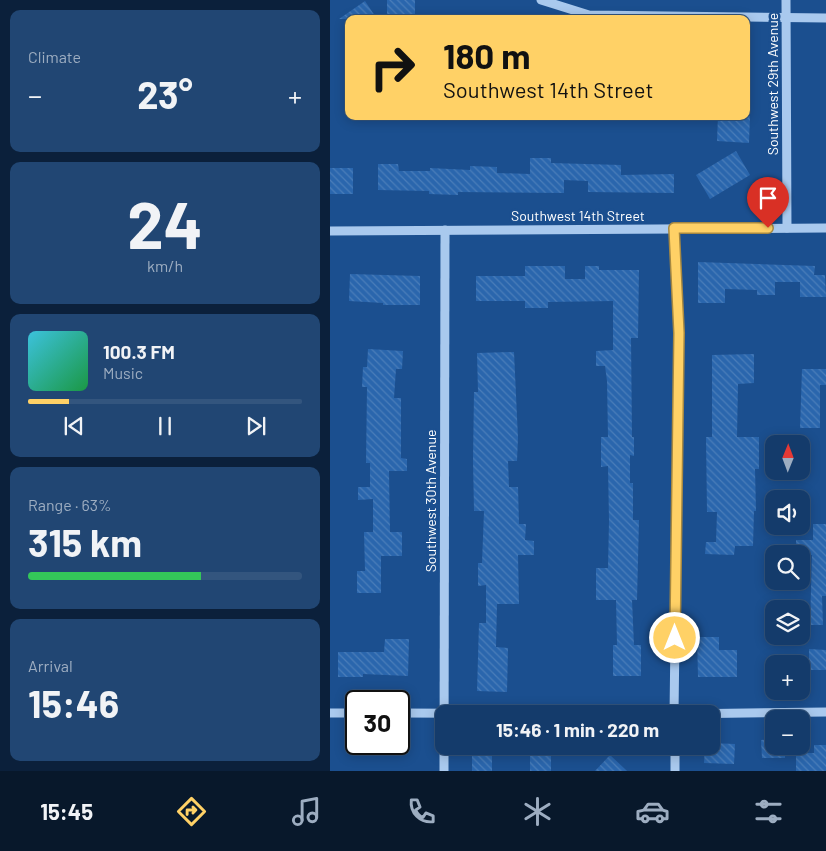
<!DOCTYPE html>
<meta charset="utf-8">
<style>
:root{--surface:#143b6b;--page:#214673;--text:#f1f3f6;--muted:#9dadc1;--line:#33557e;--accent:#ffd166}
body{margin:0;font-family:Barlow,sans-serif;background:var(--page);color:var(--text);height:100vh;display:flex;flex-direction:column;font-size:19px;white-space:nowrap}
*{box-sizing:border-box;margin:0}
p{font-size:16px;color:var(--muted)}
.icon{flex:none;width:28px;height:28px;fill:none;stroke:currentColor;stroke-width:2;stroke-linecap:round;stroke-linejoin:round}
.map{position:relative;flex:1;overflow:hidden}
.drawer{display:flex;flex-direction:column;gap:10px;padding:10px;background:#0b203b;width:330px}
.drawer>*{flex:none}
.guide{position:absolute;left:15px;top:15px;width:405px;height:105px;border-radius:10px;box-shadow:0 2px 12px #0003,0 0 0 1px var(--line);background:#ffd166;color:#111;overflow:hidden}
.needle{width:32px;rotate:1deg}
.tools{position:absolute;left:435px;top:435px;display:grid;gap:10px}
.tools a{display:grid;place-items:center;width:45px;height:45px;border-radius:10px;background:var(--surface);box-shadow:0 2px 12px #0003,0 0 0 1px var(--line);font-size:25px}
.speed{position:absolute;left:15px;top:690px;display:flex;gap:10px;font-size:25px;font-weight:700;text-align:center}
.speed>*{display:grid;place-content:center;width:65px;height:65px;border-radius:50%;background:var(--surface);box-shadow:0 2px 12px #0003,0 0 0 1px var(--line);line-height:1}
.speed .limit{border:2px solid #111;border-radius:8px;background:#fff;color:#111}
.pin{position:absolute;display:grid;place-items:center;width:42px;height:42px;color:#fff;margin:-51px -21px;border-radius:50% 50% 50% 0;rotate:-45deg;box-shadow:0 0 5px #0007}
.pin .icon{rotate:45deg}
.me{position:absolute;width:55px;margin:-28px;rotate:0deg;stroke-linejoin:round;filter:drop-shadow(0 0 4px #0008)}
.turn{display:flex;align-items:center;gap:18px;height:105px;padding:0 15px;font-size:22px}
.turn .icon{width:65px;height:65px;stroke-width:2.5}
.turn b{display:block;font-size:35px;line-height:42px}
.big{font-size:38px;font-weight:700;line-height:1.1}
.drawer .widget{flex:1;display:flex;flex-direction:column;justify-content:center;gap:8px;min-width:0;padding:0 18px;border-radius:10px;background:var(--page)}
.drawer .dial{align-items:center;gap:0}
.dial b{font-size:65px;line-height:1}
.song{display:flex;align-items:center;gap:15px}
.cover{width:60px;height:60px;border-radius:8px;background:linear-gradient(135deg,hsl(190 70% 55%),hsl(140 70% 35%))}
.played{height:5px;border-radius:2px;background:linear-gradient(90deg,var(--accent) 15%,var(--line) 15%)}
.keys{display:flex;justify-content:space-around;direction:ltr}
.heat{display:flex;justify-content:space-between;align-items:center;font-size:28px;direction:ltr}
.charge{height:8px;border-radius:4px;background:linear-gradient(90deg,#34c759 63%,var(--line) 0)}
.trip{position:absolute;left:105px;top:705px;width:285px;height:50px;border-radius:10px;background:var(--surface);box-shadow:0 2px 12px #0003,0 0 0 1px var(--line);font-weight:700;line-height:50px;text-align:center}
.dock{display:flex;height:80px;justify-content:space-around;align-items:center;background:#08182b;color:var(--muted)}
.dock .icon{width:35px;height:35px}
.dock .active{color:var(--accent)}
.dock b{font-size:22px;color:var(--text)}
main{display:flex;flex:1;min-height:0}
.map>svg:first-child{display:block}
.building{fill:url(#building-back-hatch)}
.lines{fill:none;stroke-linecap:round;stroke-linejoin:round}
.minor{stroke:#a9c9ee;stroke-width:9}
.route-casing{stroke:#a68842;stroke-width:12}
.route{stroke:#ffd166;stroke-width:9}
.labels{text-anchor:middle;stroke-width:5;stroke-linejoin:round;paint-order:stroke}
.street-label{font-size:14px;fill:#fff;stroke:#1b4f8f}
</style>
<main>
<section class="drawer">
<div class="widget"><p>Climate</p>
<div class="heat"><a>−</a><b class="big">23°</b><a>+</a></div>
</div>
<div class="widget dial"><b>24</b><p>km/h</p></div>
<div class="widget">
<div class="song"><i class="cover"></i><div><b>100.3 FM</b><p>Music</p></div></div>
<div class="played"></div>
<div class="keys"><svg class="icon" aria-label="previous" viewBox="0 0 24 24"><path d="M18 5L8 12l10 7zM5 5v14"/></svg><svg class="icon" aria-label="pause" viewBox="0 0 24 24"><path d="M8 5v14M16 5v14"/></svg><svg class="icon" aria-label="next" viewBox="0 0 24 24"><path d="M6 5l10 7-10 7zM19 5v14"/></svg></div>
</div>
<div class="widget"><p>Range · 63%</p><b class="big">315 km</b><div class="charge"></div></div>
<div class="widget"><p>Arrival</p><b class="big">15:46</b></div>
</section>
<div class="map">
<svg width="496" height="771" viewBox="0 0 496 771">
<defs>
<pattern id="building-back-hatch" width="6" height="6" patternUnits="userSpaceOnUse" patternTransform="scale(1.25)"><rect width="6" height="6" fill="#2a66ad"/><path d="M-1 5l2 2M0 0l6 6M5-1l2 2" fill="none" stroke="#4a7db9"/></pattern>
</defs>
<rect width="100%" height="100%" fill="#1b4f8f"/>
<!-- building -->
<g class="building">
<rect x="57" y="0" width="28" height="19"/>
<polygon points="35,1 47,19 9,19"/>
<polygon points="388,116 420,116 419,143 387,141"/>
<polygon points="406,151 420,175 380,199 366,175"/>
<polygon points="200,158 221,158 221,163 291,165 291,175 344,174 344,193 258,192 258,181 234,180 234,193 128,192 128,195 99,194 99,191 48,190 48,164 68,164 69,171 100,171 100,168 140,170 140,166 167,167 167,173 200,174"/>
<rect x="0" y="168" width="23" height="26"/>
<polygon points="368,262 485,266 484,275 495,275 496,297 470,297 470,282 445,282 445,295 427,295 427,290 395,289 395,303 368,303"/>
<polygon points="195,266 235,266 235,279 255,279 255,266 269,266 269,270 309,270 308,338 301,338 302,437 304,437 304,456 300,455 300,483 303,483 303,520 309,520 307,600 302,600 304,645 311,645 311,676 283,676 283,645 287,645 286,600 266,600 266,568 278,568 279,521 278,466 271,467 271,437 278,437 277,381 275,366 266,366 266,351 283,350 283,301 218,302 218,308 195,308 195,301 146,301 146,276 195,276"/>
<polygon points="20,274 90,276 90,305 53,305 53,303 19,301"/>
<polygon points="38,349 73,351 72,369 66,369 64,398 71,398 71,458 77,459 77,471 59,471 60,532 72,532 72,556 51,556 51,593 27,593 27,571 35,571 34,532 43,532 43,499 28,500 28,487 40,487 40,463 36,463 37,387 32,387 33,367 37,367"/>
<polygon points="184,352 188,438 187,461 178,461 179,487 188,487 189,524 196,524 195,540 204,541 204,555 188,555 189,604 167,604 166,647 178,648 177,692 147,691 149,623 156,623 156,585 148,586 148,563 152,563 154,511 144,511 143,460 144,392 148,392 147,353"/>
<polygon points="424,354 424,383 408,384 407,437 429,437 429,469 425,469 426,511 424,511 423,546 405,546 404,555 375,554 376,542 386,542 387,512 377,512 376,437 382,437 382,355"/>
<polygon points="472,369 496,369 496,385 490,385 490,428 470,428"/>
<polygon points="483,524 496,524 496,596 492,596 493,625 480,625 482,555 466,554 466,540 483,540"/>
<polygon points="367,637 389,637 389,650 407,650 407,677 368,677"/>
<polygon points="55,639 79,639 78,676 33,674 33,677 8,677 8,652 54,652"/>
<polygon points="479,649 496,650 496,670 479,670"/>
<polygon points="444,739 444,746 455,746 455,758 432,758 431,740"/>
<polygon points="381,743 405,744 404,764 374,763 375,746 381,746"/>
<polygon points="484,745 496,745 496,771 466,771 466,753 484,753"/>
<rect x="142" y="751" width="20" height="20"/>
<rect x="200" y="751" width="21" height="20"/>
<polygon points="280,755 297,771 265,771"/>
</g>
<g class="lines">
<!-- minor -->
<g class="minor">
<polyline points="211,0 259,15 496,18"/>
<polyline points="456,0 457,228"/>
<polyline points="344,229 349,333 344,714"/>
<polyline points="0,231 496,228"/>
<polyline points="0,713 26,713"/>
<polyline points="69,713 331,714"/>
<polyline points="347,714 496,712"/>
<polyline points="345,746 345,771"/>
<polyline points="114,771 115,230"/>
</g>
</g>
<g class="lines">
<defs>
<polyline id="route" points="345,638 349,333 344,228 438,228"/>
</defs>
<!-- route casing -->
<use href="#route" class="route-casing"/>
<!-- route -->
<use href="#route" class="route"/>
</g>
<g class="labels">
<!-- street labels -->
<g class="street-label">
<text transform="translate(443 84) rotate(-90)" y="5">Southwest 29th Avenue</text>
<text x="248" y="221">Southwest 14th Street</text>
<text transform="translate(101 501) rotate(-90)" y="5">Southwest 30th Avenue</text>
</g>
</g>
</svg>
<div class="tools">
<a><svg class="needle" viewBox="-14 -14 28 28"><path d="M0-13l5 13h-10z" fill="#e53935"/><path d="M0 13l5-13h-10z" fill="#9dadc1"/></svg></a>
<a><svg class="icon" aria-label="sound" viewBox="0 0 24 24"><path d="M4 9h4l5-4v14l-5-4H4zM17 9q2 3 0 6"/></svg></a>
<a><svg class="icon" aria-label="search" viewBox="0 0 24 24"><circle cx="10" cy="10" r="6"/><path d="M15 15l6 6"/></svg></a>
<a><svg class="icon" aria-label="layers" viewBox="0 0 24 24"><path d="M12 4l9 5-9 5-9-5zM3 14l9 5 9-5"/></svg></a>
<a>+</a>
<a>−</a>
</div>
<div class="speed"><div class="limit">30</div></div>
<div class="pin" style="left:438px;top:228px;background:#d93025"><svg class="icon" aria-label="arrive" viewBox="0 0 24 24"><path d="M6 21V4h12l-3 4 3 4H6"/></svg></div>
<svg class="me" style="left:345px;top:638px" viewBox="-20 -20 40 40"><circle r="17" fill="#ffd166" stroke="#fff" stroke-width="3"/><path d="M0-11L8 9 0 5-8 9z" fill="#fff"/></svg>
<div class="trip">15:46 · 1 min · 220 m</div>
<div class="guide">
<div class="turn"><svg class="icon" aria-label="right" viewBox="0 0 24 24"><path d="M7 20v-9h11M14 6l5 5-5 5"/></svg><div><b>180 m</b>Southwest 14th Street</div></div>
</div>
</div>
</main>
<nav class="dock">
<b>15:45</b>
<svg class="icon active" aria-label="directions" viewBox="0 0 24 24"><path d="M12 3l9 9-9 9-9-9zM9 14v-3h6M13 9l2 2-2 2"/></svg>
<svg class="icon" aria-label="music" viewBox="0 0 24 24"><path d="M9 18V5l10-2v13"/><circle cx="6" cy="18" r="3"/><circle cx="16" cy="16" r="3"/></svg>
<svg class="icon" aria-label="phone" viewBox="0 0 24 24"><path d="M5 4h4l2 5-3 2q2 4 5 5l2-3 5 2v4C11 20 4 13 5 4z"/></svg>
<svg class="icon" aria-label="climate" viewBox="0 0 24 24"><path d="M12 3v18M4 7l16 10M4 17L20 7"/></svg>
<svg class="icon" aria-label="car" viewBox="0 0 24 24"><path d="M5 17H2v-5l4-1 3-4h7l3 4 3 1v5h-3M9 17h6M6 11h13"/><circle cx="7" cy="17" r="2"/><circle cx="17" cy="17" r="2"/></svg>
<svg class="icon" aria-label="filters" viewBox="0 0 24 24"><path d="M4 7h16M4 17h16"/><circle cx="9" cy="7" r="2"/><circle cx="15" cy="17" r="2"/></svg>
</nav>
